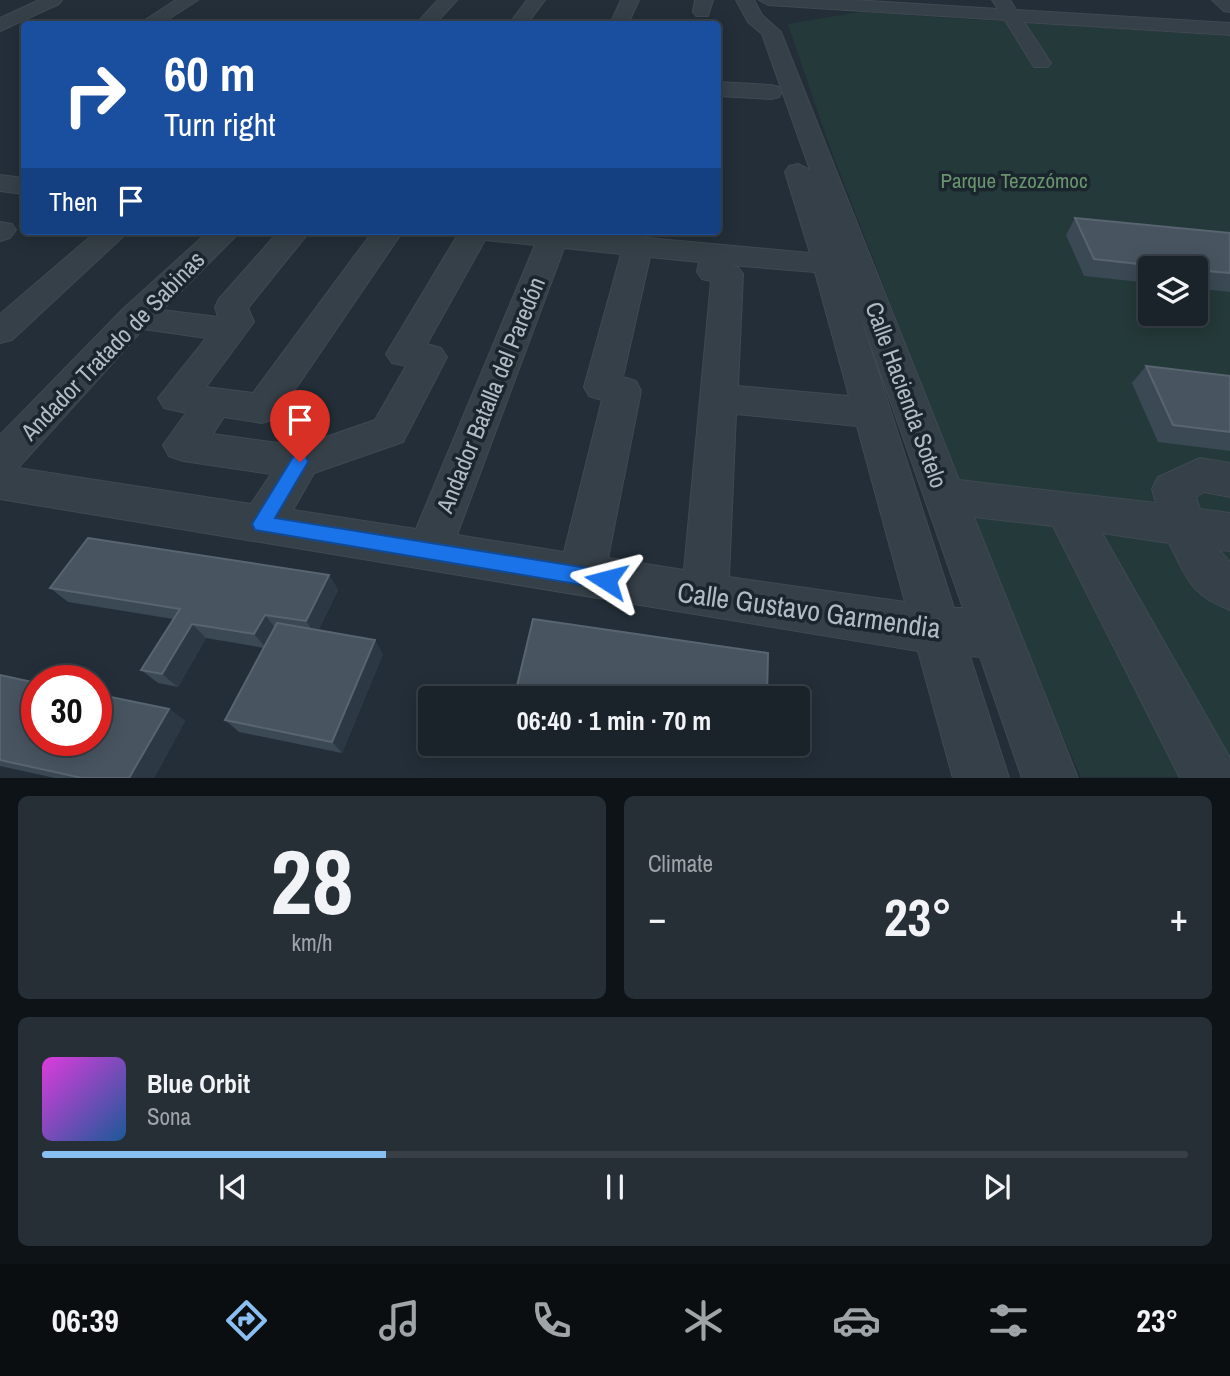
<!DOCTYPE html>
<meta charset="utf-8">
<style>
:root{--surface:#1a222a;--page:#272f36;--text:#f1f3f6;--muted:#9fa4a8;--line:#383f47;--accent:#89bff1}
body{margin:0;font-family:"Archivo Narrow",sans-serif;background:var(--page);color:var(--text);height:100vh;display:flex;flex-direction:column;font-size:26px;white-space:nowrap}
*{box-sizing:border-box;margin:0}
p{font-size:23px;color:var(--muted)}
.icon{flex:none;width:38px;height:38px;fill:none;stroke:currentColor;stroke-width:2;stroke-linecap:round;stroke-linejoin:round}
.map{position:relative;height:778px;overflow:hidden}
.details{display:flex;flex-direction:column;gap:18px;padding:18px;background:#0e1317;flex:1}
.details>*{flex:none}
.guide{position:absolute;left:21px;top:21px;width:700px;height:214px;border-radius:7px;box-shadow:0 4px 18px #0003,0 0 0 2px var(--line);background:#1a4fa0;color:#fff;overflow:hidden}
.tools{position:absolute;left:1138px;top:256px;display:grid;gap:14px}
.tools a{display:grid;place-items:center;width:70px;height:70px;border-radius:7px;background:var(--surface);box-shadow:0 4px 18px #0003,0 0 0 2px var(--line);font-size:35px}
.speed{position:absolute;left:21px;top:665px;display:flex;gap:14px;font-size:35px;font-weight:700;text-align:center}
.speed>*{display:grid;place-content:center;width:91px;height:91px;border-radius:50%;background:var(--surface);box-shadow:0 4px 18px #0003,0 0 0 2px var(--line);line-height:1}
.speed .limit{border:10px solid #d22;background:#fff;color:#111}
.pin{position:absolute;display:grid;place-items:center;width:60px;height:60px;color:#fff;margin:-72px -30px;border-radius:50% 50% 50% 0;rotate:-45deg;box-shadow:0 0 7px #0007}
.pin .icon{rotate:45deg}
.me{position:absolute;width:77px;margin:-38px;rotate:279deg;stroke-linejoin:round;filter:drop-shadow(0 0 5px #0008)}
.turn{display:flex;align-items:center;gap:24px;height:147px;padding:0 28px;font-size:32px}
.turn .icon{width:91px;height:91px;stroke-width:2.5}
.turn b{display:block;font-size:49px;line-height:60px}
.then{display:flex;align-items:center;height:66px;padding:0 28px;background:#0003;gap:14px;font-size:26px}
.big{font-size:52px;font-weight:800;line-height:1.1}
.details .tile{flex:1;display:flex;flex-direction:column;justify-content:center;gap:10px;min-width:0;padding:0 24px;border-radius:10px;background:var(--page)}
.details .dial{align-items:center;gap:0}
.dial b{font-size:91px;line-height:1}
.song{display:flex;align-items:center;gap:21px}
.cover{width:84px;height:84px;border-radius:10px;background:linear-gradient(135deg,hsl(300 70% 55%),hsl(210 70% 35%))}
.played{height:7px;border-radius:4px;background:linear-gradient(90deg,var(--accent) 30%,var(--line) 30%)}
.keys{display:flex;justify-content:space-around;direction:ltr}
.heat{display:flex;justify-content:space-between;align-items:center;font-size:38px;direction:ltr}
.details .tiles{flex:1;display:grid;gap:18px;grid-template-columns:1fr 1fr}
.tile:last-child{grid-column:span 2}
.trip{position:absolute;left:418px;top:686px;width:392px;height:70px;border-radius:7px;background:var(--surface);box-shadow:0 4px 18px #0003,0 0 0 2px var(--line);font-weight:800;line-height:70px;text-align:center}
.tabs{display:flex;height:112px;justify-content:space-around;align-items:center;background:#0a0e11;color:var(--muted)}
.tabs .icon{width:49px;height:49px}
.tabs .active{color:var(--accent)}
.tabs b{font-size:32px;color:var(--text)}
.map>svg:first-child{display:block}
.green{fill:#243939;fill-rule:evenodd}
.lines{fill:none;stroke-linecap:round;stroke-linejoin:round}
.minor-casing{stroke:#3f4952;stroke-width:2}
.minor{fill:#364048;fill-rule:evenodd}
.wall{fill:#3b4954}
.shaded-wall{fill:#2c3944}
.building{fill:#485561;stroke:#586570;stroke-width:2}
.route{fill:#1a73e8;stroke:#114b97;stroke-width:2}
.labels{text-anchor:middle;stroke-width:7;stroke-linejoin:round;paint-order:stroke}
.far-park-label{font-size:21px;fill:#69946e;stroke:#1b252d}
.street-label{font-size:24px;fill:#b1bbc5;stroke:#1b252d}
.near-street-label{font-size:28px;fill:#b1bbc5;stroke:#1b252d}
</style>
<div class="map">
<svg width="1230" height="778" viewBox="0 0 1230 778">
<rect width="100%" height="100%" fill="#232e38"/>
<!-- green -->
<path class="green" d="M859 12 1230 36V777H1081L1026 654 828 142 788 24ZM1150 268H1195V313H1150Z"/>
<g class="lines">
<defs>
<g id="minor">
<polygon points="39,0 62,0 59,4 0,31 0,18"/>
<polygon points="176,0 198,0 161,24 139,24"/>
<polygon points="438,0 457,0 435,24 416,24"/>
<polygon points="527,0 545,0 527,24 509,24"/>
<polygon points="621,0 639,0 628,24 610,24"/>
<polygon points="695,0 713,0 708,16 696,16 693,12"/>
<path d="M736 0H754L762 15 781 32 959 480 1156 503 1152 489 1158 477 1200 458 1230 463V497L1204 492 1196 497 1200 509 1230 513V551L1219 550 1230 562V610C1189 594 1188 579 1169 543L1102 533 1230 758V778H1180L1053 526 974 517 1078 778H1022L980 657 970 656 1009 778H953L918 651 0 499V435L123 309 209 231H241L162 310 218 317 215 307 219 299 279 231H310L248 308 254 322 206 387 253 393 373 231H403L275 419 262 423 224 417 213 434 300 446 375 420 406 366 392 363 386 354 460 231H572L810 253 785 172 789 166 798 164 810 170 762 34 748 22ZM485 240 535 245 416 529 293 510 314 473 403 442 447 357 441 348 427 344ZM564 248 621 254 584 387 589 396 602 400 564 552 457 535ZM650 257 699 262 697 272 702 279 711 281 684 570 608 558 641 391 636 381 623 377ZM730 265 815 272 849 396 738 386 743 274 738 267ZM857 306 963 608H954ZM143 329 206 338 158 398 164 408 186 413 163 445 169 456 183 461 271 474 251 504 18 468ZM736 414 857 426 905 602 729 577Z"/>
<polygon points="759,0 854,0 998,9 992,0 1010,0 1016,10 1230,23 1230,35 1024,22 1051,63 1048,67 1034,67 1005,20 768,5"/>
<polygon points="1212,0 1230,0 1230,12 1224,11"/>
<polygon points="718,82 771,85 779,87 782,92 779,97 771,99 718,96"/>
<polygon points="0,175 24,178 24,194 0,191"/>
<polygon points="0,222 12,224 16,230 10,238 0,241"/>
<polygon points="97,231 129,231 12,340 0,343 0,314"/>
</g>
</defs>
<!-- minor casing -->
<use href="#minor" class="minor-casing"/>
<!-- minor -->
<use href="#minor" class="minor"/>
</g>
<!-- wall -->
<g class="wall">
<polygon points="1075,218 1230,233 1230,292 1195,288 1195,268 1150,268 1150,283 1084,276 1066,235"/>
<polygon points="1146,366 1230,376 1230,451 1158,442 1132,383"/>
<polygon points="329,575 338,590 318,631 383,654 342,753 239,732 225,720 264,648 206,638 178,687 158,683 141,670 173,619 68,602 50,588"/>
<polygon points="0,675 169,709 185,721 154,778 55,778 0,766"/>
<polygon points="517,686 767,698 520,698"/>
</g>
<!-- shaded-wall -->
<g class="shaded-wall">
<polygon points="329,575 338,590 316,635 306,621"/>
<polygon points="265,615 276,629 266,648 254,634"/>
<polygon points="192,624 206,638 178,687 162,674"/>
<polygon points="375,640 383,654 342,753 332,742"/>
<polygon points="169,709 185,721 154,778 129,778"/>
</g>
<!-- building -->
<g class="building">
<polygon points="1075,218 1230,233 1230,273 1195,270 1195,268 1175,268 1094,259"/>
<polygon points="1146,366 1230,376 1230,432 1173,425"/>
<polygon points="88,538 329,575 306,621 265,615 254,634 192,624 162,674 141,670 180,609 50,588"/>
<polygon points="533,619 768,653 767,698 594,698 517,686"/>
<polygon points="277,623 375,640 332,742 225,720"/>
<polygon points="0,675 37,683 37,740 96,740 96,694 169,709 129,778 82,778 0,760"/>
</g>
<!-- route -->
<polygon class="route" points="300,455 306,457 308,462 275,518 606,571 613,573 616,580 613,586 606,589 255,530 252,524 255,519 293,457"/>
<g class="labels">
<!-- far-park labels -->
<g class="far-park-label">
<text x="1014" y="188">Parque Tezozómoc</text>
</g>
<!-- street labels -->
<g class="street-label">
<text transform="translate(113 346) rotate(-46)" y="8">Andador Tratado de Sabinas</text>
<text transform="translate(491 395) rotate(-68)" y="8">Andador Batalla del Paredón</text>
<text transform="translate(906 395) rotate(70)" y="8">Calle Hacienda Sotelo</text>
</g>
<!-- near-street labels -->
<g class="near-street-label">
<text transform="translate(809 610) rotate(8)" y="10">Calle Gustavo Garmendia</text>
</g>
</g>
</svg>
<div class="tools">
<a><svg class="icon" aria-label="layers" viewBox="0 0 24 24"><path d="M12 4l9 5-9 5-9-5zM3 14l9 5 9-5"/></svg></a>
</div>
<div class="speed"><div class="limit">30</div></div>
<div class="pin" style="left:300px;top:462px;background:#d93025"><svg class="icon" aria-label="arrive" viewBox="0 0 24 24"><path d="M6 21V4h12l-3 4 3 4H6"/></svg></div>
<svg class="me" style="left:606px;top:580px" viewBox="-20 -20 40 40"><path d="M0-17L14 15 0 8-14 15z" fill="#1a73e8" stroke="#fff" stroke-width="4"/></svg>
<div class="trip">06:40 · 1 min · 70 m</div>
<div class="guide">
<div class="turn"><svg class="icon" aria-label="right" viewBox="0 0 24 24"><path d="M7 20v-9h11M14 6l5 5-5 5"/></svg><div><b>60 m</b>Turn right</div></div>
<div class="then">Then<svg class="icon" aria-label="arrive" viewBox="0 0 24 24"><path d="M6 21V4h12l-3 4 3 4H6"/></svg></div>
</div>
</div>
<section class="details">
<div class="tiles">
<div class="tile dial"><b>28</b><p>km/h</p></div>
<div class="tile"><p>Climate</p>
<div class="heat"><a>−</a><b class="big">23°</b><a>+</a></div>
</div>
<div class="tile">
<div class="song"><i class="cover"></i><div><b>Blue Orbit</b><p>Sona</p></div></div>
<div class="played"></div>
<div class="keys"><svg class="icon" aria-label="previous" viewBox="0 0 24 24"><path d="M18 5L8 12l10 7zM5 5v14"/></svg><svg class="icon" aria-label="pause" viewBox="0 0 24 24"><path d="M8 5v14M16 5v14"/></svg><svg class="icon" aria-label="next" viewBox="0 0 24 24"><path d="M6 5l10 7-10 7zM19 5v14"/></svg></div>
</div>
</div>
</section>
<nav class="tabs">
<b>06:39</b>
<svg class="icon active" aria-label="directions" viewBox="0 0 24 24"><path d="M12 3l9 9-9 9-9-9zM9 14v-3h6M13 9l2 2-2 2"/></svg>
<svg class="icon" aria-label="music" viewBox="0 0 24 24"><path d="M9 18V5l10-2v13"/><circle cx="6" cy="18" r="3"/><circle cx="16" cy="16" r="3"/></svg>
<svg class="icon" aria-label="phone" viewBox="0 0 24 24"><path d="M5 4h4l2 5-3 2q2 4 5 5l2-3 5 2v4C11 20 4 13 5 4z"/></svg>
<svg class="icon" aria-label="climate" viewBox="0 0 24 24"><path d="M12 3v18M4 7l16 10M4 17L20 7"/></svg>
<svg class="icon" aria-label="car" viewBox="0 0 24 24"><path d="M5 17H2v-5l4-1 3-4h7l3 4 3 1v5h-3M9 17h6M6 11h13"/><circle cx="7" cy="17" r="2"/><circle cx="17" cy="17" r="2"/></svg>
<svg class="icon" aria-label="filters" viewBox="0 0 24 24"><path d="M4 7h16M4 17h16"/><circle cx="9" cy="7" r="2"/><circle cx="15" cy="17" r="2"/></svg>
<b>23°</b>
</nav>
